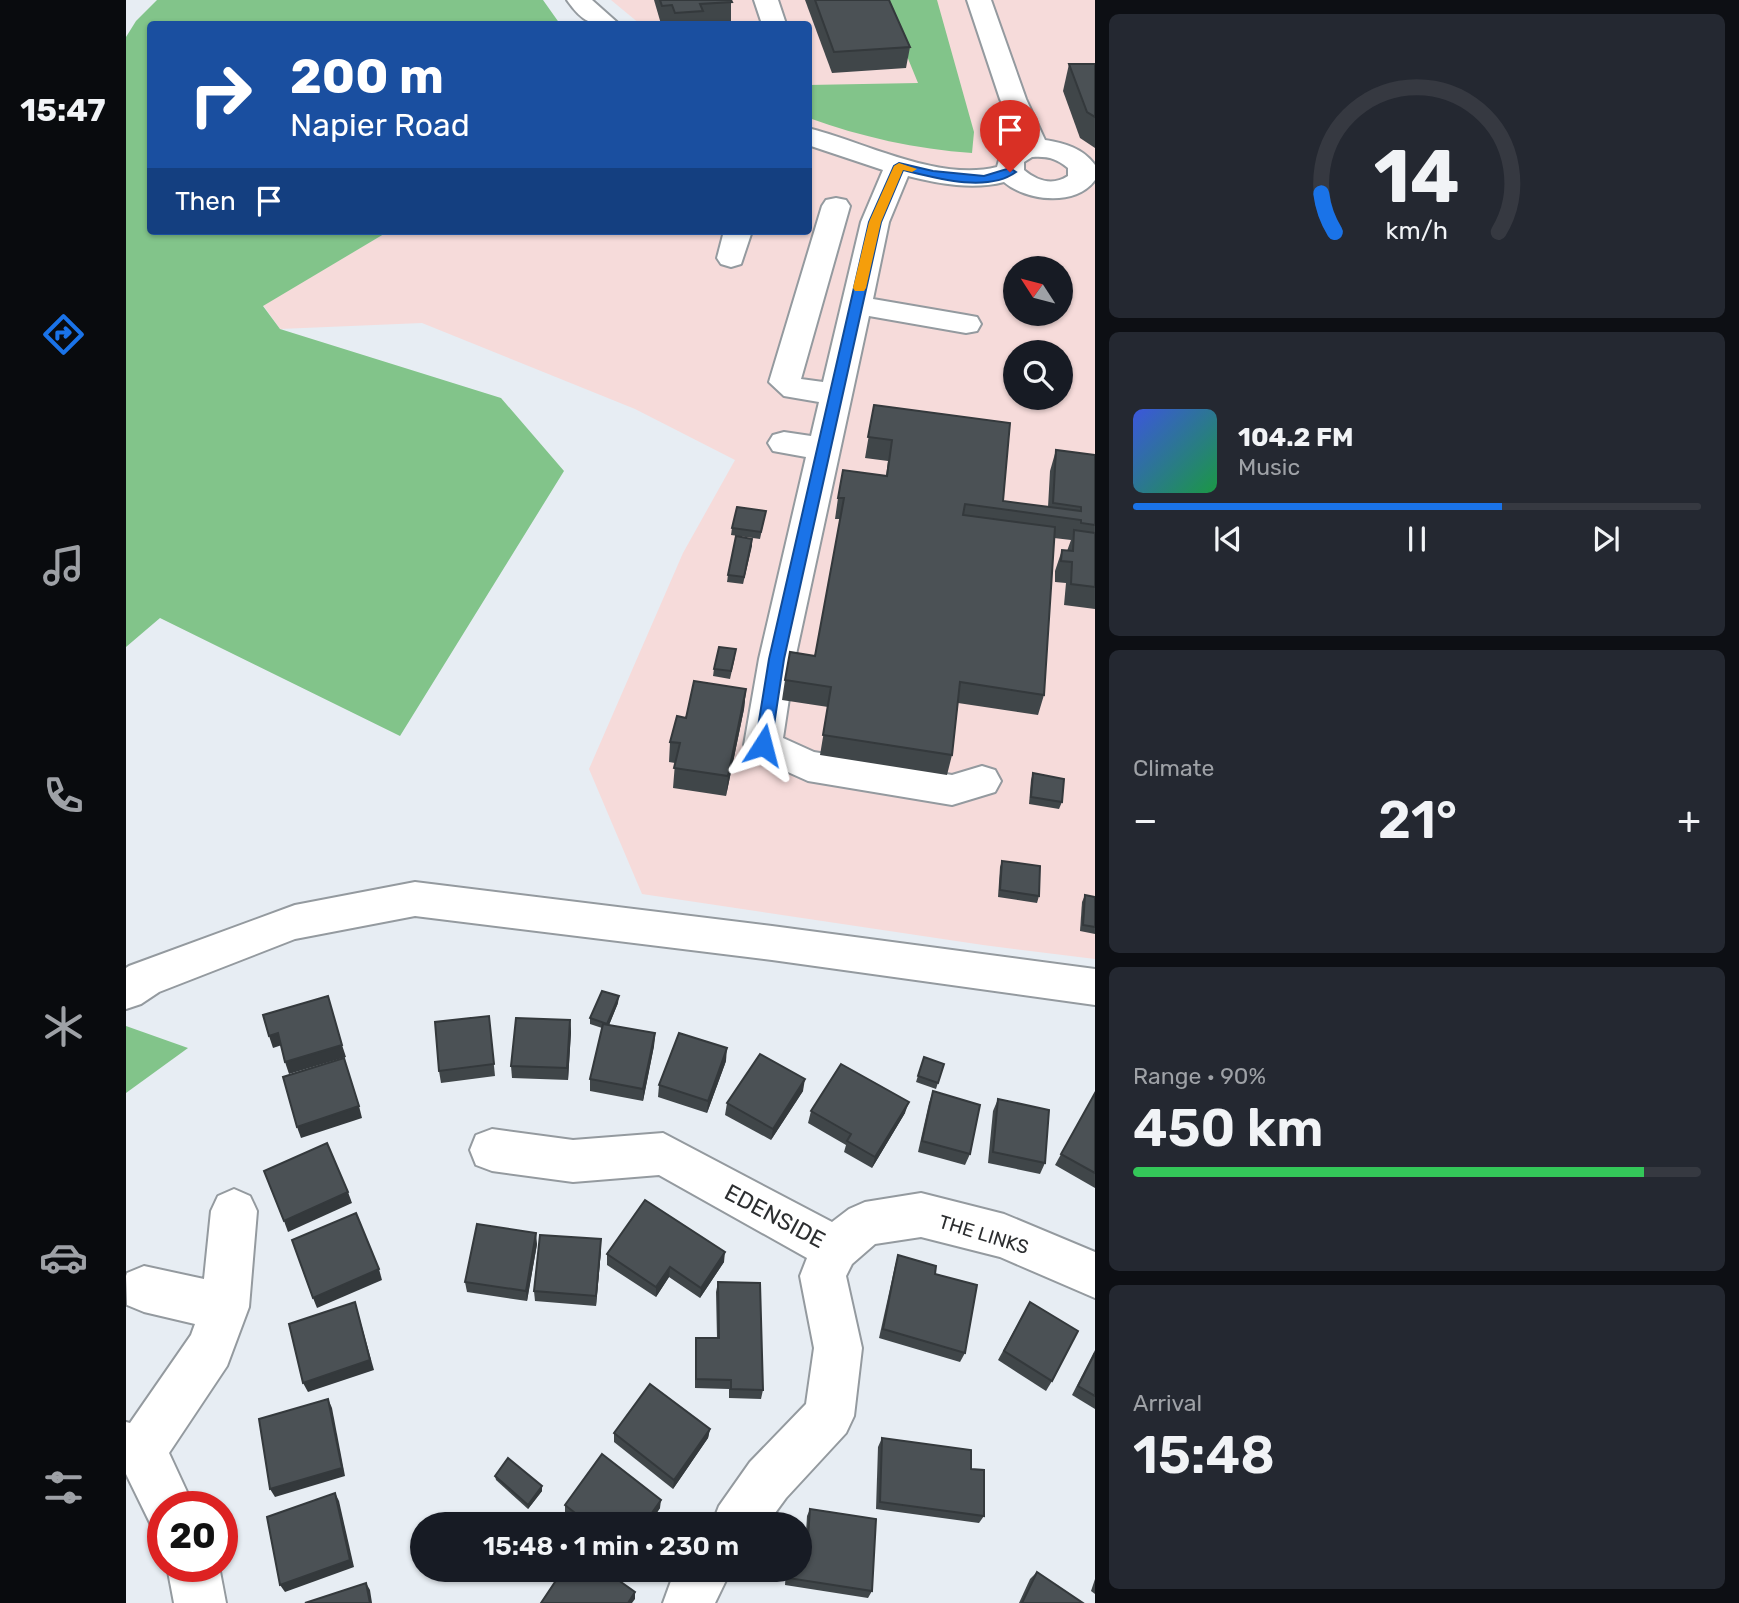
<!DOCTYPE html>
<meta charset="utf-8">
<style>
:root{--surface:#171b24;--page:#242831;--text:#f1f3f6;--muted:#9ea1a6;--line:#363941;--accent:#1a73e8}
body{margin:0;font-family:Rubik,sans-serif;background:var(--page);color:var(--text);height:100vh;display:flex;flex-direction:column;font-size:26px;white-space:nowrap}
*{box-sizing:border-box;margin:0}
p{font-size:23px;color:var(--muted)}
.icon{flex:none;width:38px;height:38px;fill:none;stroke:currentColor;stroke-width:2;stroke-linecap:round;stroke-linejoin:round}
.map{position:relative;flex:1;overflow:hidden}
.panel{display:flex;flex-direction:column;gap:14px;padding:14px;background:#0d0f14;width:644px}
.panel>*{flex:none}
.banner{position:absolute;left:21px;top:21px;width:665px;height:214px;border-radius:7px;box-shadow:0 2px 5px #0004;background:#1a4fa0;color:#fff;overflow:hidden}
.needle{width:46px;rotate:306deg}
.tools{position:absolute;left:877px;top:256px;display:grid;gap:14px}
.tools a{display:grid;place-items:center;width:70px;height:70px;border-radius:50%;background:var(--surface);box-shadow:0 2px 5px #0004;font-size:35px}
.speed{position:absolute;left:21px;top:1491px;display:flex;gap:14px;font-size:35px;font-weight:700;text-align:center}
.speed>*{display:grid;place-content:center;width:91px;height:91px;border-radius:50%;background:var(--surface);box-shadow:0 2px 5px #0004;line-height:1}
.speed .limit{border:10px solid #d22;background:#fff;color:#111}
.pin{position:absolute;display:grid;place-items:center;width:60px;height:60px;color:#fff;margin:-72px -30px;border-radius:50% 50% 50% 0;rotate:-45deg;box-shadow:0 0 7px #0007}
.pin .icon{rotate:45deg}
.me{position:absolute;width:77px;margin:-38px;rotate:9deg;stroke-linejoin:round;filter:drop-shadow(0 0 5px #0008)}
.turn{display:flex;align-items:center;gap:24px;height:147px;padding:0 28px;font-size:32px}
.turn .icon{width:91px;height:91px;stroke-width:2.5}
.turn b{display:block;font-size:49px;line-height:60px}
.then{display:flex;align-items:center;height:66px;padding:0 28px;background:#0003;gap:14px;font-size:26px}
.big{font-size:52px;font-weight:600;line-height:1.1}
.panel .widget{flex:1;display:flex;flex-direction:column;justify-content:center;gap:10px;min-width:0;padding:0 24px;border-radius:10px;background:var(--page)}
.panel .dial{align-items:center;gap:0}
.dial svg{height:182px;overflow:visible;fill:none;stroke:var(--line);stroke-width:7;stroke-linecap:round;text-anchor:middle}
.dial text{fill:var(--text);stroke:none}
.song{display:flex;align-items:center;gap:21px}
.cover{width:84px;height:84px;border-radius:10px;background:linear-gradient(135deg,hsl(230 70% 55%),hsl(140 70% 35%))}
.played{height:7px;border-radius:4px;background:linear-gradient(90deg,var(--accent) 65%,var(--line) 65%)}
.keys{display:flex;justify-content:space-around;direction:ltr}
.heat{display:flex;justify-content:space-between;align-items:center;font-size:38px;direction:ltr}
.charge{height:10px;border-radius:5px;background:linear-gradient(90deg,#34c759 90%,var(--line) 0)}
.trip{position:absolute;left:284px;top:1512px;width:402px;height:70px;border-radius:35px;background:var(--surface);box-shadow:0 2px 5px #0004;font-weight:600;line-height:70px;text-align:center}
main{display:flex;flex:1;min-height:0}
.tab-bar{display:flex;flex-direction:column;width:126px;justify-content:space-around;align-items:center;background:#090b0e;color:var(--muted)}
.tab-bar .icon{width:49px;height:49px}
.tab-bar .selected{color:var(--accent)}
.tab-bar b{font-size:32px;color:var(--text)}
.map>svg:first-child{display:block}
.industrial{fill:#f6dbda;fill-rule:evenodd}
.forest{fill:#82c48a}
.lines{fill:none;stroke-linecap:round;stroke-linejoin:round}
.minor-casing{stroke:#949a9f;stroke-width:4}
.minor{fill:#fff;fill-rule:evenodd}
.wall{fill:#404649}
.shaded-wall{fill:#34393c}
.building{fill:#4b5155;stroke:#34393c;stroke-width:2}
.route{fill:#1a73e8;stroke:#114b97;stroke-width:2}
.slow{fill:#f59e0b}
.labels{text-anchor:middle;stroke-width:7;stroke-linejoin:round;paint-order:stroke}
.street-label{font-size:19px;fill:#2c2e30;stroke:#fff}
.near-street-label{font-size:23px;fill:#2c2e30;stroke:#fff}
</style>
<main>
<nav class="tab-bar">
<b>15:47</b>
<svg class="icon selected" aria-label="directions" viewBox="0 0 24 24"><path d="M12 3l9 9-9 9-9-9zM9 14v-3h6M13 9l2 2-2 2"/></svg>
<svg class="icon" aria-label="music" viewBox="0 0 24 24"><path d="M9 18V5l10-2v13"/><circle cx="6" cy="18" r="3"/><circle cx="16" cy="16" r="3"/></svg>
<svg class="icon" aria-label="phone" viewBox="0 0 24 24"><path d="M5 4h4l2 5-3 2q2 4 5 5l2-3 5 2v4C11 20 4 13 5 4z"/></svg>
<svg class="icon" aria-label="climate" viewBox="0 0 24 24"><path d="M12 3v18M4 7l16 10M4 17L20 7"/></svg>
<svg class="icon" aria-label="car" viewBox="0 0 24 24"><path d="M5 17H2v-5l4-1 3-4h7l3 4 3 1v5h-3M9 17h6M6 11h13"/><circle cx="7" cy="17" r="2"/><circle cx="17" cy="17" r="2"/></svg>
<svg class="icon" aria-label="filters" viewBox="0 0 24 24"><path d="M4 7h16M4 17h16"/><circle cx="9" cy="7" r="2"/><circle cx="15" cy="17" r="2"/></svg>
</nav>
<div class="map">
<svg width="969" height="1603" viewBox="0 0 969 1603">
<rect width="100%" height="100%" fill="#e7edf3"/>
<!-- industrial -->
<path class="industrial" d="M485 0H969V959L857 945 516 894 463 769 557 553 609 460 509 409 296 323 154 329 137 305 263 231H682V24H514ZM889 268H934V313H889ZM889 352H934V397H889Z"/>
<!-- forest -->
<g class="forest">
<polygon points="31,0 417,0 434,24 24,24 24,231 263,231 137,306 154,329 375,398 438,471 274,736 34,618 0,647 0,37 10,21"/>
<path d="M758 0H811L848 132 846 153C790 149 735 137 683 118L682 85 792 83Z"/>
<polygon points="0,1026 62,1048 0,1093"/>
</g>
<g class="lines">
<defs>
<g id="minor">
<path d="M441 0H466L493 24C466 26 457 23 441 0Z"/>
<polygon points="628,0 652,0 660,24 636,24"/>
<path d="M841 0H865L900 99 919 140C938 143 957 148 969 165V180C950 207 900 201 878 182 847 190 814 184 782 176L763 222 747 299 840 315 851 317 855 324 851 331 840 333 743 316 669 659 657 738 688 752 826 775 856 766 869 770 875 781 869 792 826 805 682 781 624 755 618 745 633 659 680 457 647 451 642 443 647 435 658 432 685 436 693 402 658 396 643 382 696 206 700 200 710 198 720 200 724 206 675 379 697 382 735 222 757 170 682 145V128C738 142 813 182 871 167L875 153 893 143 874 99ZM906 157C921 156 930 158 942 168V176C927 186 911 181 898 170V162Z"/>
<polygon points="598,231 626,231 615,264 605,267 595,264 591,258"/>
<polygon points="289,882 646,926 969,969 969,1005 646,960 289,916 169,939 33,992 15,1004 0,1009 0,968 3,966 169,905"/>
<polygon points="366,1129 447,1140 537,1133 706,1222 723,1209 739,1202 795,1193 878,1214 969,1252 969,1298 874,1257 795,1237 749,1244 726,1264 720,1276 736,1348 728,1416 720,1433 660,1498 641,1524 586,1524 593,1506 624,1462 680,1404 688,1348 674,1276 681,1258 533,1175 447,1182 366,1171 350,1165 344,1150 350,1135"/>
<polygon points="108,1189 124,1196 131,1211 123,1307 101,1366 43,1453 68,1507 37,1507 37,1530 25,1525 0,1474 0,1422 4,1423 65,1335 69,1324 18,1312 1,1305 0,1276 1,1273 18,1266 78,1279 85,1211 92,1196"/>
<polygon points="41,1566 93,1566 100,1603 48,1603"/>
<polygon points="549,1570 605,1570 589,1603 537,1603"/>
</g>
</defs>
<!-- minor casing -->
<use href="#minor" class="minor-casing"/>
<!-- minor -->
<use href="#minor" class="minor"/>
</g>
<!-- wall -->
<g class="wall">
<polygon points="528,0 605,0 605,22 576,24 535,24"/>
<polygon points="679,0 763,0 784,47 780,68 706,73"/>
<polygon points="943,64 969,64 969,148 954,138 937,91"/>
<polygon points="748,405 877,501 922,507 924,471 930,450 969,455 969,609 938,605 940,583 929,582 929,571 936,550 941,551 945,540 928,538 918,695 912,715 832,703 826,755 821,775 694,755 702,707 656,700 659,680 689,656 714,519 709,519 712,498 760,476 762,461 739,458"/>
<polygon points="640,511 634,539 605,535 606,528"/>
<polygon points="626,539 617,584 601,582 602,575"/>
<polygon points="609,657 604,679 587,676 588,669"/>
<polygon points="620,689 618,709 600,796 547,788 549,763 543,762 544,742 560,718"/>
<polygon points="907,773 936,802 933,809 903,804 905,780"/>
<polygon points="876,861 913,896 911,903 872,897 874,867"/>
<polygon points="959,895 969,897 969,934 954,931 956,902"/>
<polygon points="492,1003 483,1025 529,1033 528,1046 517,1101 464,1091 464,1079 476,1028 464,1024 464,1018"/>
<polygon points="363,1016 369,1076 315,1083 313,1071"/>
<polygon points="444,1020 445,1032 442,1080 386,1078 385,1066"/>
<polygon points="798,1057 818,1064 810,1089 790,1082"/>
<polygon points="600,1061 581,1113 532,1097 533,1085"/>
<polygon points="677,1091 645,1140 599,1115 601,1103"/>
<polygon points="807,1091 844,1154 839,1165 792,1152 803,1103"/>
<polygon points="969,1093 969,1188 929,1165"/>
<polygon points="872,1099 919,1163 914,1174 862,1163 867,1111"/>
<polygon points="685,1111 779,1113 746,1168 718,1152 720,1145 682,1123"/>
<polygon points="411,1244 401,1301 341,1292 339,1282"/>
<polygon points="475,1250 470,1306 409,1301 408,1291"/>
<polygon points="481,1254 598,1262 574,1298 543,1277 530,1297 481,1265"/>
<polygon points="772,1255 809,1274 839,1353 834,1362 753,1338 769,1266"/>
<polygon points="592,1282 637,1390 635,1399 603,1398 603,1389 569,1388 569,1348 570,1338 591,1338 590,1292"/>
<polygon points="904,1302 926,1381 920,1391 872,1360"/>
<polygon points="969,1350 969,1409 946,1395"/>
<polygon points="584,1429 582,1438 547,1489 488,1442 488,1433"/>
<polygon points="756,1438 858,1516 853,1523 750,1509 752,1447"/>
<polygon points="369,1476 416,1491 402,1509 370,1480"/>
<polygon points="439,1505 534,1508 523,1524 454,1524 439,1513"/>
<polygon points="684,1509 746,1591 742,1598 659,1585 660,1570 674,1570 679,1549 681,1516"/>
<polygon points="911,1572 957,1603 893,1603 904,1579"/>
<polygon points="969,1579 969,1594 965,1591"/>
</g>
<!-- shaded-wall -->
<g class="shaded-wall">
<polygon points="626,539 626,546 617,584 618,577"/>
<polygon points="620,689 618,709 600,796 602,776"/>
<polygon points="493,996 492,1003 481,1030 481,1024"/>
<polygon points="444,1020 445,1032 442,1080 441,1068"/>
<polygon points="152,1033 156,1045 147,1048 143,1036"/>
<polygon points="529,1033 528,1046 517,1101 517,1089"/>
<polygon points="216,1045 220,1057 163,1074 159,1062"/>
<polygon points="601,1048 600,1061 581,1113 582,1101"/>
<polygon points="679,1079 677,1091 645,1140 647,1129"/>
<polygon points="783,1102 779,1113 746,1168 749,1157"/>
<polygon points="233,1106 236,1118 175,1138 171,1127"/>
<polygon points="222,1192 226,1203 162,1232 158,1221"/>
<polygon points="410,1233 411,1244 401,1301 400,1291"/>
<polygon points="475,1239 475,1250 470,1306 470,1296"/>
<polygon points="599,1252 598,1262 574,1298 575,1288"/>
<polygon points="544,1267 543,1277 530,1297 530,1287"/>
<polygon points="253,1269 256,1280 191,1308 187,1298"/>
<polygon points="229,1302 248,1370 182,1392 177,1383"/>
<polygon points="202,1399 206,1408 219,1476 149,1497 144,1489"/>
<polygon points="584,1429 582,1438 547,1489 548,1480"/>
<polygon points="416,1486 416,1491 402,1509 402,1505"/>
<polygon points="209,1493 213,1501 228,1567 159,1592 154,1585"/>
<polygon points="535,1500 534,1508 523,1524 518,1524"/>
<polygon points="240,1583 244,1590 246,1603 244,1603"/>
<polygon points="509,1592 509,1599 506,1603 502,1603"/>
</g>
<!-- building -->
<g class="building">
<polygon points="534,0 605,0 606,2 574,4 577,11 549,13 546,5 536,6"/>
<polygon points="689,0 763,0 784,47 708,52"/>
<polygon points="943,64 969,64 969,117 961,112"/>
<polygon points="748,405 884,423 877,501 955,511 955,507 927,503 930,450 969,455 969,525 955,523 955,520 839,504 837,515 929,527 918,695 834,682 826,755 697,735 705,687 659,680 664,652 689,656 718,498 712,498 717,470 761,476 766,440 742,437"/>
<polygon points="611,507 640,511 635,532 606,528"/>
<polygon points="948,530 969,533 969,587 945,584 946,562 935,561 936,550 947,551"/>
<polygon points="610,536 626,539 618,577 602,575"/>
<polygon points="593,647 610,649 605,671 588,669"/>
<polygon points="568,681 620,689 602,776 548,768 554,743 544,742 551,716 560,718"/>
<polygon points="907,773 938,779 936,802 905,797"/>
<polygon points="876,861 914,866 913,896 874,890"/>
<polygon points="959,895 969,897 969,927 957,925"/>
<polygon points="476,991 493,996 481,1024 464,1018"/>
<polygon points="202,996 216,1045 159,1062 152,1033 143,1036 137,1015"/>
<polygon points="363,1016 368,1064 313,1071 309,1022"/>
<polygon points="390,1018 444,1020 441,1068 385,1066"/>
<polygon points="477,1024 529,1033 517,1089 464,1079"/>
<polygon points="553,1033 601,1048 582,1101 533,1085"/>
<polygon points="634,1054 679,1079 647,1129 601,1103"/>
<polygon points="798,1057 818,1064 812,1083 792,1076"/>
<polygon points="218,1058 233,1106 171,1127 157,1077"/>
<polygon points="715,1064 783,1102 749,1157 721,1141 725,1134 685,1111"/>
<polygon points="807,1091 854,1105 844,1154 796,1141"/>
<polygon points="969,1093 969,1173 935,1154"/>
<polygon points="872,1099 923,1110 919,1163 867,1152"/>
<polygon points="201,1143 222,1192 158,1221 138,1171"/>
<polygon points="519,1200 599,1252 575,1288 544,1267 530,1287 481,1254"/>
<polygon points="230,1213 253,1269 187,1298 166,1240"/>
<polygon points="351,1224 410,1233 400,1291 339,1282"/>
<polygon points="414,1235 475,1239 470,1296 408,1291"/>
<polygon points="772,1255 810,1266 809,1274 851,1285 839,1353 757,1329"/>
<polygon points="592,1282 634,1283 637,1390 605,1389 605,1380 570,1379 570,1338 593,1338"/>
<polygon points="229,1302 244,1360 177,1383 163,1324"/>
<polygon points="904,1302 952,1331 926,1381 878,1351"/>
<polygon points="969,1353 969,1396 952,1386"/>
<polygon points="524,1384 584,1429 548,1480 488,1433"/>
<polygon points="202,1399 216,1468 144,1489 133,1419"/>
<polygon points="756,1438 845,1450 845,1469 858,1470 858,1516 754,1502"/>
<polygon points="476,1454 535,1500 518,1524 463,1524 439,1505"/>
<polygon points="382,1458 416,1486 402,1505 369,1476"/>
<polygon points="209,1493 224,1560 154,1585 141,1517"/>
<polygon points="684,1509 750,1519 746,1591 662,1578 662,1570 674,1570 674,1549 681,1550"/>
<polygon points="437,1570 478,1570 509,1592 502,1603 415,1603"/>
<polygon points="911,1572 957,1603 896,1603"/>
<polygon points="240,1583 244,1603 179,1603"/>
</g>
<!-- route -->
<path class="route" d="M773 163 807 171 858 176 884 168 890 172C861 193 809 178 777 170L755 222 658 659 645 745 637 751 629 745 643 659 743 222 768 166Z"/>
<!-- slow -->
<polygon class="slow" points="773,163 791,169 786,172 777,170 755,222 740,288 738,291 729,291 727,288 743,222 768,166"/>
<g class="labels">
<!-- street labels -->
<g class="street-label">
<text transform="translate(858 1234) rotate(17)" y="7">THE LINKS</text>
</g>
<!-- near-street labels -->
<g class="near-street-label">
<text transform="translate(649 1216) rotate(28)" y="8">EDENSIDE</text>
</g>
</g>
</svg>
<div class="tools">
<a><svg class="needle" viewBox="-14 -14 28 28"><path d="M0-13l5 13h-10z" fill="#e53935"/><path d="M0 13l5-13h-10z" fill="#9ea1a6"/></svg></a>
<a><svg class="icon" aria-label="search" viewBox="0 0 24 24"><circle cx="10" cy="10" r="6"/><path d="M15 15l6 6"/></svg></a>
</div>
<div class="speed"><div class="limit">20</div></div>
<div class="pin" style="left:884px;top:172px;background:#d93025"><svg class="icon" aria-label="arrive" viewBox="0 0 24 24"><path d="M6 21V4h12l-3 4 3 4H6"/></svg></div>
<svg class="me" style="left:637px;top:745px" viewBox="-20 -20 40 40"><path d="M0-17L14 15 0 8-14 15z" fill="#1a73e8" stroke="#fff" stroke-width="4"/></svg>
<div class="trip">15:48 · 1 min · 230 m</div>
<div class="banner">
<div class="turn"><svg class="icon" aria-label="right" viewBox="0 0 24 24"><path d="M7 20v-9h11M14 6l5 5-5 5"/></svg><div><b>200 m</b>Napier Road</div></div>
<div class="then">Then<svg class="icon" aria-label="arrive" viewBox="0 0 24 24"><path d="M6 21V4h12l-3 4 3 4H6"/></svg></div>
</div>
</div>
<section class="panel">
<div class="widget dial"><svg viewBox="0 0 100 80">
<path d="M14 69A42 42 0 1 1 86 69"/>
<path d="M14 69A42 42 0 0 1 8 52" stroke="#1a73e8"/>
<text x="50" y="56" font-size="32" font-weight="700">14</text>
<text x="50" y="72" font-size="11">km/h</text>
</svg></div>
<div class="widget">
<div class="song"><i class="cover"></i><div><b>104.2 FM</b><p>Music</p></div></div>
<div class="played"></div>
<div class="keys"><svg class="icon" aria-label="previous" viewBox="0 0 24 24"><path d="M18 5L8 12l10 7zM5 5v14"/></svg><svg class="icon" aria-label="pause" viewBox="0 0 24 24"><path d="M8 5v14M16 5v14"/></svg><svg class="icon" aria-label="next" viewBox="0 0 24 24"><path d="M6 5l10 7-10 7zM19 5v14"/></svg></div>
</div>
<div class="widget"><p>Climate</p>
<div class="heat"><a>−</a><b class="big">21°</b><a>+</a></div>
</div>
<div class="widget"><p>Range · 90%</p><b class="big">450 km</b><div class="charge"></div></div>
<div class="widget"><p>Arrival</p><b class="big">15:48</b></div>
</section>
</main>
